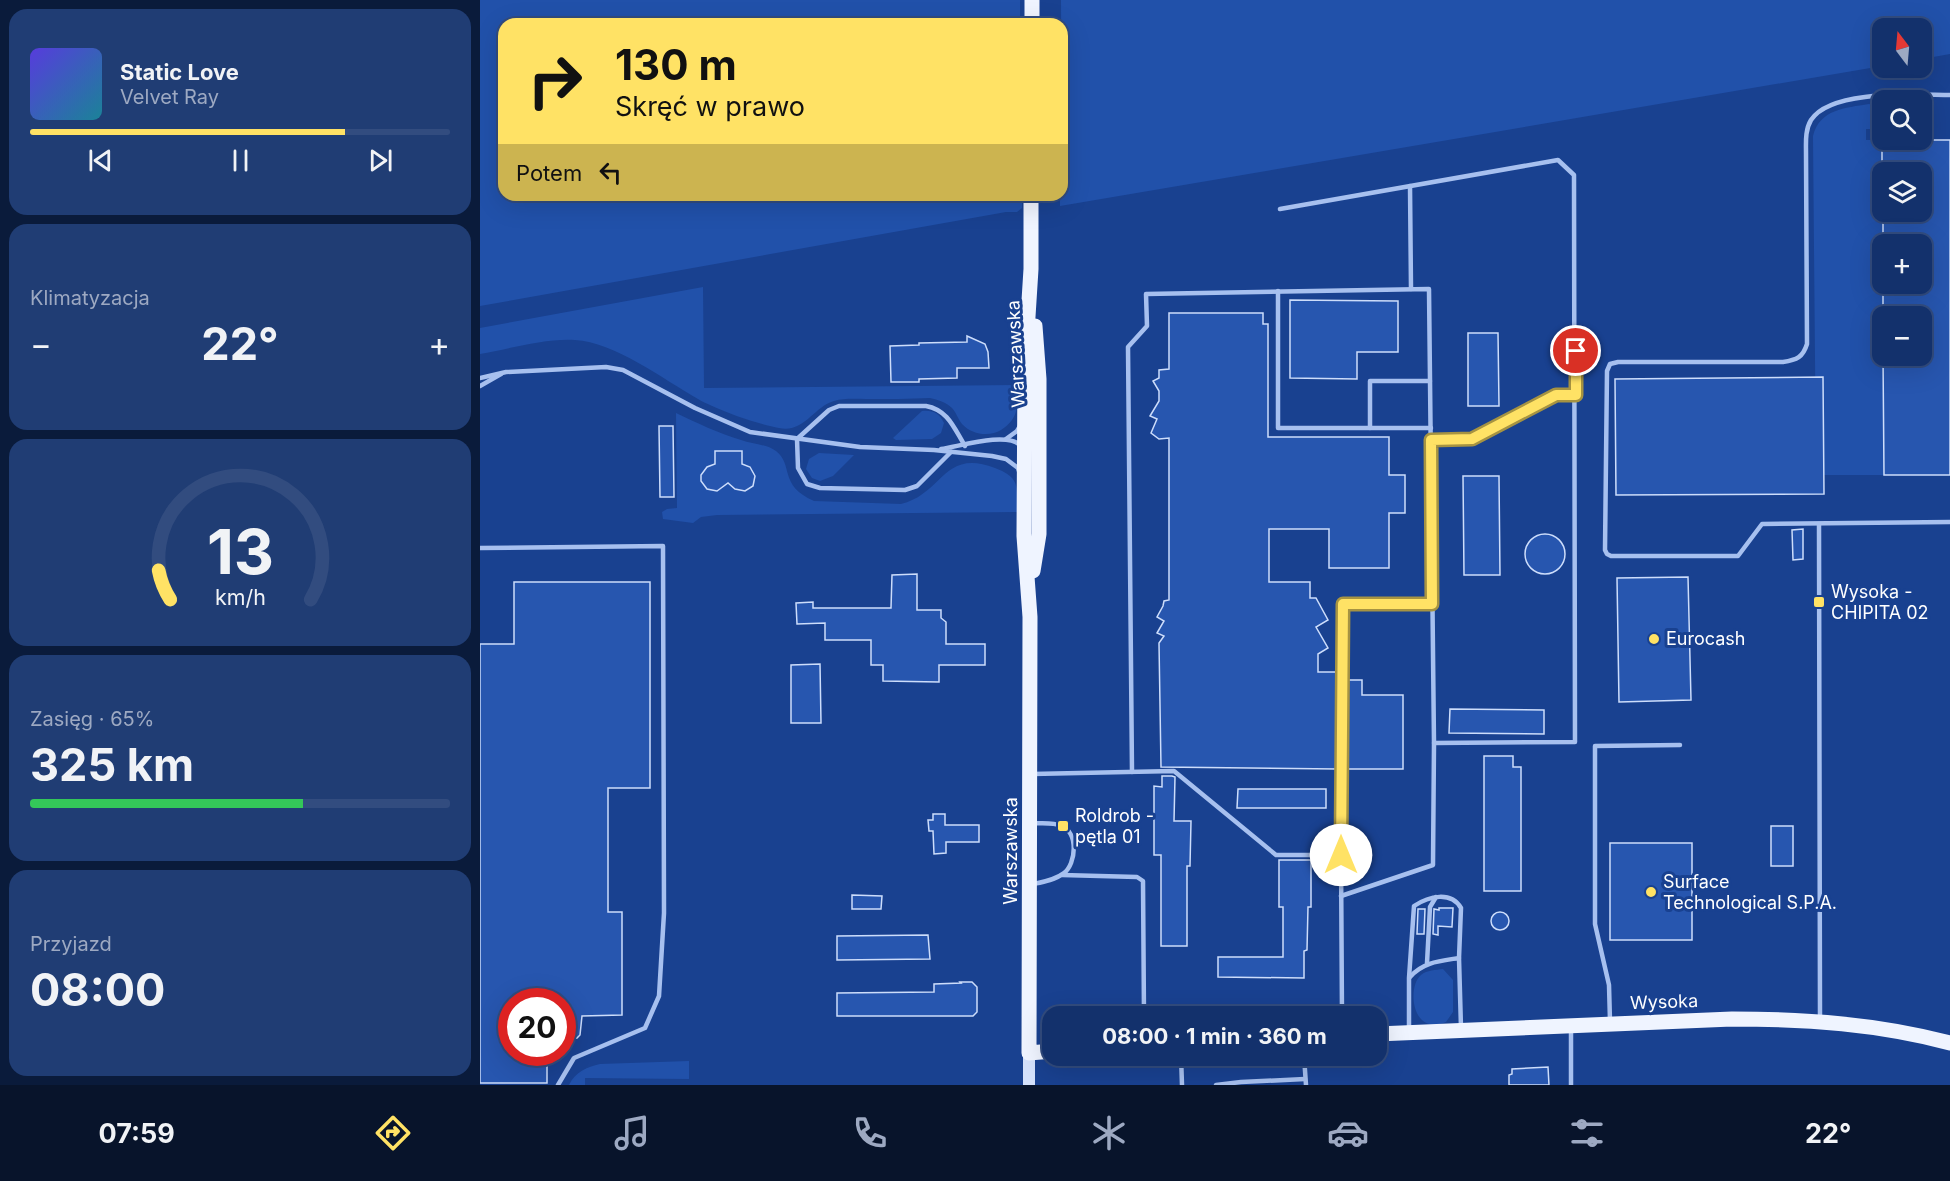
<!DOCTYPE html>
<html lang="pl">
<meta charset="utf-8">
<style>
:root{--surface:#13316c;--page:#203d74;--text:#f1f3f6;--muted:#9da9c2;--line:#324c7f;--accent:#ffe265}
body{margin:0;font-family:Inter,sans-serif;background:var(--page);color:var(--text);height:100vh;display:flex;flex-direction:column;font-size:22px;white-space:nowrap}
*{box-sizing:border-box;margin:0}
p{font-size:20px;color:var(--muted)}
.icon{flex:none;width:33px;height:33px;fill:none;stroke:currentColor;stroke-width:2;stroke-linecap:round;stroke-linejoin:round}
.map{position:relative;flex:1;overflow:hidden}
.details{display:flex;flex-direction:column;gap:9px;padding:9px;background:#0a1b3b;width:480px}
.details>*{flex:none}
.banner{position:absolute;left:18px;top:18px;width:570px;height:183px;border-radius:18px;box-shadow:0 6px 24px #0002,0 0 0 2px var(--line);background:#ffe265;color:#111;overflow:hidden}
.needle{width:39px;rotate:344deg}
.controls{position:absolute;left:1392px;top:18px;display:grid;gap:12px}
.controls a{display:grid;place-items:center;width:60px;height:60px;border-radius:12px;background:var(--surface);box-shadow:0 6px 24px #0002,0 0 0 2px var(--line);font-size:30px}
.speed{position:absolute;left:18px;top:988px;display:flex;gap:12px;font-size:30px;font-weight:700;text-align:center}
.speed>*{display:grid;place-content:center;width:78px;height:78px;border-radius:50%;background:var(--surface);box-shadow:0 6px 24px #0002,0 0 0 2px var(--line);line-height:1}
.speed .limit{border:9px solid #d22;background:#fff;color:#111}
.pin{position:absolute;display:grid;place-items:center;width:51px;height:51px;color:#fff;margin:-26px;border:3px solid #fff;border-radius:50%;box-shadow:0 2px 6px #0007}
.me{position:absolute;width:66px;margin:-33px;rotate:0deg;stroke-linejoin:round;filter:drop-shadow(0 0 4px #0008)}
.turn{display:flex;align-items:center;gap:21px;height:126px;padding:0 18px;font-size:27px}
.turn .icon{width:78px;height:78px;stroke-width:2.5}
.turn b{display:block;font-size:42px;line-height:51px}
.then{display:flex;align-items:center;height:57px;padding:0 18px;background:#0003;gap:12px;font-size:22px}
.big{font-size:45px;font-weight:700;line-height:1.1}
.details .widget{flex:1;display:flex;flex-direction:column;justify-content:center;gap:9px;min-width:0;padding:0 21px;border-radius:18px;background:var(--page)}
.details .dial{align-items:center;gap:0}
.dial svg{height:156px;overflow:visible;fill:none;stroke:var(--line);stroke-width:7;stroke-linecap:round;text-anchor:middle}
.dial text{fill:var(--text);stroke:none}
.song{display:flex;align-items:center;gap:18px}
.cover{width:72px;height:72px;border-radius:9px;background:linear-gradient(135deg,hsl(250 70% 55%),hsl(190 70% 35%))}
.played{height:6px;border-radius:3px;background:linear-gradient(90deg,var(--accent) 75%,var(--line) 75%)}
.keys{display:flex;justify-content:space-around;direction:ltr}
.heat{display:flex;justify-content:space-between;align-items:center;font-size:33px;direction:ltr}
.charge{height:9px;border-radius:4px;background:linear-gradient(90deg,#34c759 65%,var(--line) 0)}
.trip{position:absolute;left:562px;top:1006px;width:345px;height:60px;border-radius:18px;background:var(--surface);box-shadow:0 6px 24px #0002,0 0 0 2px var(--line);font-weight:700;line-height:60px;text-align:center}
.tab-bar{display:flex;height:96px;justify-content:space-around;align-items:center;background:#08142b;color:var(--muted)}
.tab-bar .icon{width:42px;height:42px}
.tab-bar .current{color:var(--accent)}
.tab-bar b{font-size:27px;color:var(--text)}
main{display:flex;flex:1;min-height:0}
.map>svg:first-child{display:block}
.green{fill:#2151aa}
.building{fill:#2756af;stroke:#cdddfb;stroke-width:1.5}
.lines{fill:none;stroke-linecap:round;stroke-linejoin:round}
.lane{stroke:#a7c0ef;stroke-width:4.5}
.secondary{stroke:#d4e1fb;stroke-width:12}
.primary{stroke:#eff4ff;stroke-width:15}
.route-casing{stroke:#a69342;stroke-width:15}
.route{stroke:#ffe265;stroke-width:10}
.poi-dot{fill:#ffe265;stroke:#194190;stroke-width:2}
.labels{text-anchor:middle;stroke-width:6;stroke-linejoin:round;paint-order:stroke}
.street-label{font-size:18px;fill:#fff;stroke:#194190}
.poi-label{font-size:18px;fill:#fff;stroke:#194190;text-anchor:start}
</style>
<main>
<section class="details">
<div class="widget">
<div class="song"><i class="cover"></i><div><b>Static Love</b><p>Velvet Ray</p></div></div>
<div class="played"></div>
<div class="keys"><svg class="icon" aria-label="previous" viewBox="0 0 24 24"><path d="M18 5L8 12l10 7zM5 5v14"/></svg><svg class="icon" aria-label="pause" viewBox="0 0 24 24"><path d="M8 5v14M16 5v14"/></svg><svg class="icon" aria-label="next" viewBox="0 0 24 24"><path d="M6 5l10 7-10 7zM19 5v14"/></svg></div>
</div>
<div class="widget"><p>Klimatyzacja</p>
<div class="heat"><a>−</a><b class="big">22°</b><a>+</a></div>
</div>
<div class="widget dial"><svg viewBox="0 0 100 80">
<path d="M14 69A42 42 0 1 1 86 69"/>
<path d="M14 69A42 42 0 0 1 8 54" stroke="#ffe265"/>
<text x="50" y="56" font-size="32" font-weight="700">13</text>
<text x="50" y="72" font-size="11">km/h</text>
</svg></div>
<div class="widget"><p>Zasięg · 65%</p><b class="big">325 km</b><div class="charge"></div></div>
<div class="widget"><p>Przyjazd</p><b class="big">08:00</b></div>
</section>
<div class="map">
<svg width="1470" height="1085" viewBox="0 0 1470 1085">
<rect width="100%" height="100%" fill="#194190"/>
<!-- green -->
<g class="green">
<polygon points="0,0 540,0 540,24 24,24 24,195 542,195 542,208 537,212 526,212 0,306"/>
<polygon points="581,0 1470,0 1470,54 1442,59 1442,28 1402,28 1402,66 580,206 580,195 582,195"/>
<path d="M1389 104C1403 108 1402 116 1402 129H1386V140H1402L1404 475H1343L1336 470 1333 136C1340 109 1365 108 1389 104Z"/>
<path d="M223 287 224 388 538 385C537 405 540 418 521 430 510 437 492 435 482 424 478 419 476 412 472 408 466 402 458 400 450 398 429 399 408 399 386 399 376 399 364 398 354 401 333 407 325 433 299 428 277 424 237 410 218 399 183 379 134 342 95 340 66 338 29 349 0 354V328Z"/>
<path d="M442 411C453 410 459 413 464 423L461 433 452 439 416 440 413 438Z"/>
<path d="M196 413C217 423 238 433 261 440 272 444 286 444 296 451 314 465 298 485 334 501L421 504C463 494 463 448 515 468 541 478 537 487 537 512L237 515 221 517 213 523 183 519 182 512 187 509 197 508Z"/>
<polygon points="339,453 374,455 353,476 340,481 332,478 326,469 329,459"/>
<path d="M963 969 973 980V1012L966 1022C931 1037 927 986 941 975 947 970 956 970 963 969Z"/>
<path d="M209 1061V1079L105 1078V1085H89C95 1072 107 1067 120 1064Z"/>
</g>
<!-- building -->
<g class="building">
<polygon points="1402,140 1470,140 1470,475 1404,475 1403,356 1442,356 1442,316 1403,316 1403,284 1442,284 1442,244 1403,244 1403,212 1442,212 1442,172 1402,172"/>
<polygon points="810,300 918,301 918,352 877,352 877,379 810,378"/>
<polygon points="689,313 783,313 783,324 788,324 788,437 909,437 909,475 925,475 925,513 909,513 909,568 849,568 849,529 789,529 789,582 830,582 830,598 836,598 848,620 836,627 848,648 838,654 838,672 858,672 857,769 681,767 679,643 684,636 677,633 684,621 677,617 683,606 684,601 689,600 689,438 679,439 671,433 677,419 670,416 679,401 679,391 673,381 679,378 679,370 689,369"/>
<polygon points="988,333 1018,333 1019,406 988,406"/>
<polygon points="487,336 505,344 508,352 509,368 477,368 477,378 439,379 439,382 411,382 410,346 439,345 439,343 487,342"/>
<polygon points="1343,377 1344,494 1136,495 1135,379"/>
<polygon points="179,426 193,426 194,497 180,497"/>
<polygon points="235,451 262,451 262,464 270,467 275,476 273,486 265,491 255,489 248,483 237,491 227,489 221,481 221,475 227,467 235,464"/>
<polygon points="983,476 1019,476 1020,575 984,575"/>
<polygon points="1323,529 1323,559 1313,560 1312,530"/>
<circle cx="1065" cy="554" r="20"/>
<polygon points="437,574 437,610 461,610 461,618 466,622 466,644 505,644 505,665 459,665 459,682 403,681 403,665 391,665 391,640 345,640 345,623 317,624 316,603 333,602 333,608 411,608 412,575"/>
<polygon points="1208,577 1211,700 1139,702 1137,578"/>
<polygon points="34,582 170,582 170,788 128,788 128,912 142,912 142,1015 102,1016 100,1035 97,1038 82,1039 82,1002 32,1002 32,1053 67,1053 67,1083 0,1083 0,644 34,644"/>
<polygon points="340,664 341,723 311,723 311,665"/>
<polygon points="867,680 882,680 882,695 923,695 923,769 866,769"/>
<polygon points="970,709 1064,710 1064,734 969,733"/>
<polygon points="1004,756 1033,756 1033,767 1041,767 1041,891 1004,891"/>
<polygon points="682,776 692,776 695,777 694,821 711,821 710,866 707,866 707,946 681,946 681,855 674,855 674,786 682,787"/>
<polygon points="758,789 846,789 846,808 757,808"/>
<polygon points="453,814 465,814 465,825 499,825 499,842 466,842 466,853 454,854 453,831 449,831 448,820 453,820"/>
<rect x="1291" y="826" width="22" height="40"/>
<rect x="1130" y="843" width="82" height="97"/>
<polygon points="799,860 831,860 831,907 828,907 827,950 824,951 824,978 738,977 738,957 803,957 803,907 799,907"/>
<polygon points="372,895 402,896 401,909 372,909"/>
<polygon points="959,908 973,908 972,927 958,926 958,935 953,934 954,909 959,910"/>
<polygon points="938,909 945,909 944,934 937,934"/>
<circle cx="1020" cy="921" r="9"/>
<polygon points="448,935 450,959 357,960 357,936"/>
<polygon points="480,982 492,982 497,987 497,1012 493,1016 357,1016 357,993 454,992 454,984 481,983"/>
<polygon points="1068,1067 1069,1085 1029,1085 1029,1075 1032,1074 1032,1069"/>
</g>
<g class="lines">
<!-- lane -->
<g class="lane">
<path d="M1470 95C1436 95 1351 89 1331 120 1325 130 1326 142 1326 152L1327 344C1323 357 1317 360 1303 362H1138L1130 364 1127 371 1125 550 1127 554 1131 556H1258L1282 524 1470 522"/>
<polyline points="930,186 931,289"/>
<polyline points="800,209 1078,160 1094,175 1095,742 954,743"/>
<polyline points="798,291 798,428 951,428"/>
<polyline points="0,378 26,372 126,367 143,370 215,408 270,432 380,447 454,450 512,456 526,459 538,468 539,471"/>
<polyline points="0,386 21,374"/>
<polyline points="890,428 890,381 950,381"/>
<polyline points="526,439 537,431 540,426"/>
<polyline points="951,440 992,439 1076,395 1096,395"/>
<path d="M461 449C481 446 526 432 540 445"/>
<path d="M471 452 437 486 425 490 340 488 327 484 318 468 317 439 349 410 359 406H446C468 410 474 428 485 446"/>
<polyline points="1339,524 1340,1020"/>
<polyline points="0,548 183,546 184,913 179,996 165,1028 94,1058 78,1085"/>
<polyline points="652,772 648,347 667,326 666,294 949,289 954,743 953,865 861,896"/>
<polyline points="552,774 694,771 796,855 861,855 862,1017"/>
<polyline points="861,855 863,604 953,604"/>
<polyline points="582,875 657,877 663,881 664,1017"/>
<path d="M553 884C563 882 575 880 584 873 596 864 599 832 581 826 573 822 562 824 553 823"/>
<polyline points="947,963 950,907 956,897"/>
<path d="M930 977C943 962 960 961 979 958"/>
<polyline points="1130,1021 1129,985 1115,924 1115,746 1200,745"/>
<path d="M929 1030V978L934 906C949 896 971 891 981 908L979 958 981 1028"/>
<polyline points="701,1056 702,1085"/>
<polyline points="824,1056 826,1085"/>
<polyline points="736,1085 761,1082 825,1079"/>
<polyline points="1091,1085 1091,1029"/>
</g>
<!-- secondary -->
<polyline class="secondary" points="549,1085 549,1053"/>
<!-- primary -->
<g class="primary">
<polyline points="552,24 552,0"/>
<polyline points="551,195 551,269 545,364 544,536 550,617 549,1053 573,1051"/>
<polyline points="553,571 559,534 559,379 555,326"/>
<path d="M897 1034 1252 1019C1327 1019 1398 1024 1470 1043"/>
</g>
</g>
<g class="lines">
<defs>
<polyline id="route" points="861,855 863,604 952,604 951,440 992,439 1076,395 1096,395 1096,351"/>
</defs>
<!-- route casing -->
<use href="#route" class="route-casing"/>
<!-- route -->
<use href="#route" class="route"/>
</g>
<!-- markers -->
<g class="poi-dot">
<rect x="1333" y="596" width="12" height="12" rx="3"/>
<circle cx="1174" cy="639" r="6"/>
<rect x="577" y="820" width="12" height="12" rx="3"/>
<circle cx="1171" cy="892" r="6"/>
</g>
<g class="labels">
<!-- street labels -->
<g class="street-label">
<text transform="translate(536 354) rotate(-93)" y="6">Warszawska</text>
<text transform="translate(531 851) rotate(-90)" y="6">Warszawska</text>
<text transform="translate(1184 1002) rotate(-2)" y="6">Wysoka</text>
</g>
<!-- poi labels -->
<g class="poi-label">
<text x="1351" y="598">Wysoka -<tspan x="1351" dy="21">CHIPITA 02</tspan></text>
<text x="1186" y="645">Eurocash</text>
<text x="595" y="822">Roldrob -<tspan x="595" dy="21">pętla 01</tspan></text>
<text x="1183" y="888">Surface<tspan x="1183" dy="21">Technological S.P.A.</tspan></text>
</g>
</g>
</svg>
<div class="controls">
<a><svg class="needle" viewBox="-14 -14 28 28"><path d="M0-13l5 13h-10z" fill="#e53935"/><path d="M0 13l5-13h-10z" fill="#9da9c2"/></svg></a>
<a><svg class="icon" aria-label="search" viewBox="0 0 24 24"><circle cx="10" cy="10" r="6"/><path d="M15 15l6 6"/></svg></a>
<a><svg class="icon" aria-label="layers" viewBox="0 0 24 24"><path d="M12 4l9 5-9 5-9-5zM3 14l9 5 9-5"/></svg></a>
<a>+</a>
<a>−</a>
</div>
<div class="speed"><div class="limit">20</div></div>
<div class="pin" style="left:1096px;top:351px;background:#d93025"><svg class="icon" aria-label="arrive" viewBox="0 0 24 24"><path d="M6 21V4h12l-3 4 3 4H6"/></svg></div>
<svg class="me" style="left:861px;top:855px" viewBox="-20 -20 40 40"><circle r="19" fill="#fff"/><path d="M0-13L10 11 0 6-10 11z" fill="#ffe265"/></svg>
<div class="trip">08:00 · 1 min · 360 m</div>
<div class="banner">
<div class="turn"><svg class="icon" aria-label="right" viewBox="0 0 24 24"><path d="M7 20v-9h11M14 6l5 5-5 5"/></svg><div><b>130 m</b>Skręć w prawo</div></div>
<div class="then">Potem<svg class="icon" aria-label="left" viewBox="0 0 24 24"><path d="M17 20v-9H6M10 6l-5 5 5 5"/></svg></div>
</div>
</div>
</main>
<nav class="tab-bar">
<b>07:59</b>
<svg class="icon current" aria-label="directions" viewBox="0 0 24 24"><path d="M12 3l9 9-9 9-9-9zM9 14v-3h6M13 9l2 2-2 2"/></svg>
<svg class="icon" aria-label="music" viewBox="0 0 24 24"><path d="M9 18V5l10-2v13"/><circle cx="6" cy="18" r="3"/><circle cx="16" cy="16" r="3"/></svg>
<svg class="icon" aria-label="phone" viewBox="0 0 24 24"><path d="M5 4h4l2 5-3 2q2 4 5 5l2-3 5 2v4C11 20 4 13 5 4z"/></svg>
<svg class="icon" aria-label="climate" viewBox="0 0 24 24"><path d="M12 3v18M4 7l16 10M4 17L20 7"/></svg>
<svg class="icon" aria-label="car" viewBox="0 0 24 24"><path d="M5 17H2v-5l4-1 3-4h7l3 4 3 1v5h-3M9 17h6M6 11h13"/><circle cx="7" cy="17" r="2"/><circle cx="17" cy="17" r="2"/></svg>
<svg class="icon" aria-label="filters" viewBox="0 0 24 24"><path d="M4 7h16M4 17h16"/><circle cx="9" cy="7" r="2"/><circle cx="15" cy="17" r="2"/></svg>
<b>22°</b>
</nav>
